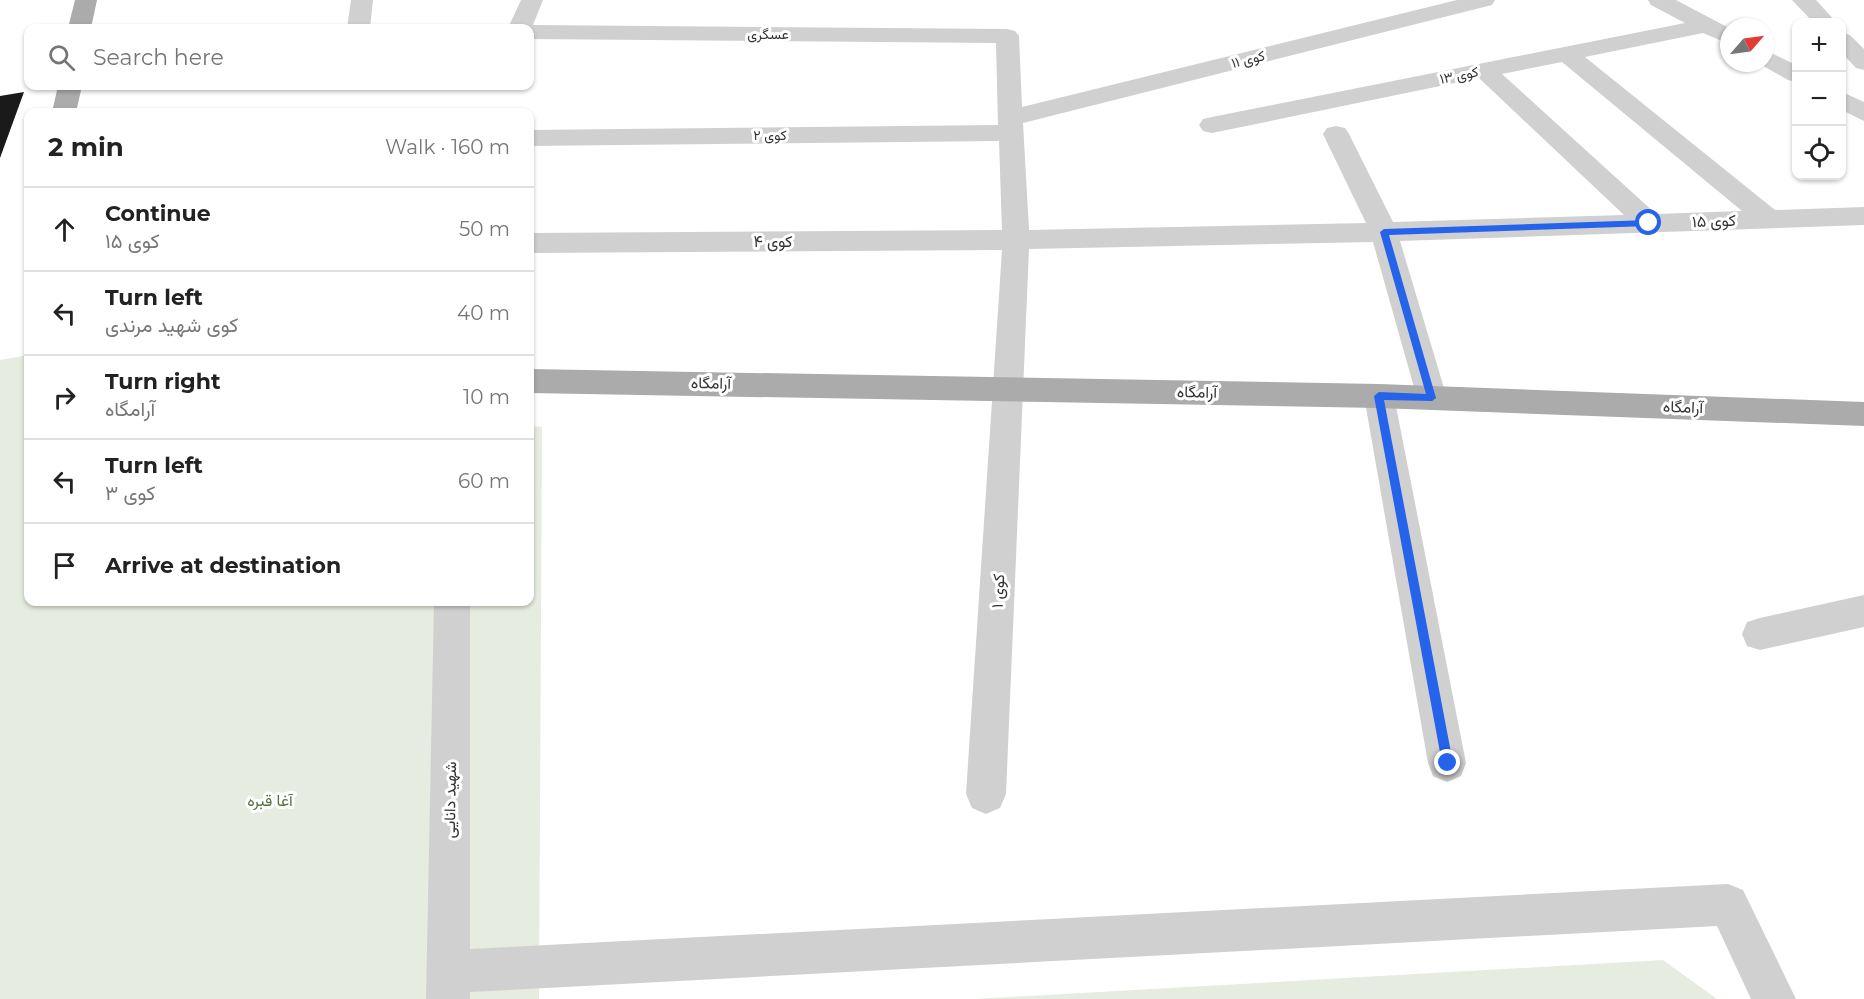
<!DOCTYPE html>
<meta charset="utf-8">
<style>
:root{--surface:#fff;--page:#f2f2f2;--text:#222;--muted:#767676;--line:#e0e0e0}
body{margin:0;font-family:Montserrat,Vazirmatn,sans-serif;background:var(--page);color:var(--text)}
.controls{position:absolute;right:18px;top:18px;display:grid;overflow:hidden;border-radius:12px;box-shadow:0 2px 4px #0004}
.controls button{width:54px;height:54px;display:grid;place-items:center;padding:0;border:0;border-bottom:2px solid var(--line);background:var(--surface);color:var(--text);font:30px sans-serif}
.compass{position:absolute;left:1720px;top:18px;width:54px;height:54px;border-radius:50%;background:var(--surface);box-shadow:0 2px 4px #0004;rotate:62deg}
.stop{position:absolute;width:18px;height:18px;margin:-14px;border:4px solid #2563eb;border-radius:50%;background:#fff}
.stop.end{background:#2563eb;border-color:#fff;box-shadow:0 2px 6px #0008}
.list{margin:0;padding:0;list-style:none}
h2{display:flex;justify-content:space-between;align-items:center;height:78px;margin:0;padding:0 24px;font-size:26px}
h2 small{font-size:20px;font-weight:400;color:var(--muted)}
.list li{display:grid;grid-template-columns:39px 1fr auto;gap:18px;align-items:center;box-sizing:border-box;height:84px;padding:0 24px;border-top:2px solid var(--line)}
.list b{display:block;font-size:22px;white-space:nowrap}
.list p{margin:0;font-size:20px;white-space:nowrap;color:var(--muted)}
.list em{font-size:20px;font-style:normal;color:var(--muted)}
.icon{flex:none;width:33px;height:33px;fill:none;stroke:currentColor;stroke-width:2;stroke-linecap:round;stroke-linejoin:round}
.map{position:relative;flex:none;width:1864px;height:999px;overflow:hidden}
.search{position:absolute;background:var(--surface);box-shadow:0 2px 4px #0004;left:24px;top:24px;width:510px;height:66px;display:flex;align-items:center;gap:15px;box-sizing:border-box;padding:0 21px;border-radius:12px;color:var(--muted);font-size:22px}
.panel{position:absolute;background:var(--surface);box-shadow:0 2px 4px #0004;left:24px;top:108px;width:510px;height:498px;border-radius:12px}
.map>svg:first-child{display:block}
</style>
<div class="map">
<svg width="1864" height="999" viewBox="0 0 1864 999">
<rect width="100%" height="100%" fill="#fff"/>
<path fill="#e6ecdf" d="M28,355V602H530V426L542,427L539,999H0V360Z
M1663,960L1717,999H975Z"/>
<path fill="#1a1a1a" d="M24,92L0,158V96Z"/>
<g fill="none" stroke-linecap="round" stroke-linejoin="round">
<path fill="#d0d0d0" fill-rule="evenodd" d="M351,0H373L370,28H347Z
M521,0H543L533,25L1007,29L1015,31L1019,36L1022,107L1457,0H1495L1492,5L1023,123L1029,230L1366,223L1323,134L1327,128L1336,126L1345,128L1349,134L1393,222L1624,215L1479,78L1212,133L1203,131L1199,125L1203,119L1212,117L1685,23L1651,5L1648,0H1676L1729,28V44L1703,33L1585,57L1775,210L1864,207V225L1400,241L1447,398L1443,407L1432,410L1421,407L1417,398L1373,242L1029,249L1006,794L1000,808L986,814L972,808L966,794L1002,250L530,253V233L1002,230L999,141L530,146V130L998,125L996,43L530,39V28H508ZM1562,62L1742,211L1656,214L1502,74Z
M1792,0H1816L1836,22H1813Z
M1842,33L1850,35L1864,49V70L1856,68L1842,53Z
M1765,50L1796,65V82L1788,80L1758,63H1765Z
M1842,92L1864,102V121L1842,110Z
M1379,384L1390,387L1394,396L1466,763L1461,776L1447,782L1433,776L1428,763L1364,396L1368,387Z
M1864,595V627L1760,650L1747,646L1742,634L1747,622L1760,618Z
M434,602H470V949L1728,884L1743,890L1796,999H1751L1717,926L470,992V999H426Z"/>
<path fill="#ababab" fill-rule="evenodd" d="M75,0H97L91,28H68Z
M58,86H82L76,112H52Z
M530,369L1379,384L1864,402V426L1379,408L530,393Z"/>
</g>
<path fill="#2563eb" d="M1649,220L1653,223L1649,226L1389,235L1436,398L1432,401L1384,400L1453,763L1448,769L1442,763L1374,396L1379,392L1426,394L1380,232L1384,229Z"/>
<g text-anchor="middle" dominant-baseline="central" stroke-width="6" stroke-linejoin="round" paint-order="stroke">
<g font-size="14" fill="#333" stroke="#fff">
<text x="768" y="34">عسگری</text>
<text transform="translate(1248 59) rotate(-14)">کوی ۱۱</text>
<text transform="translate(1459 75) rotate(-11)">کوی ۱۳</text>
<text x="770" y="135">کوی ۲</text>
</g>
<g font-size="16" fill="#333" stroke="#fff">
<text transform="translate(1714 221) rotate(-2)">کوی ۱۵</text>
<text x="773" y="241">کوی ۴</text>
<text transform="translate(711 383) rotate(1)">آرامگاه</text>
<text transform="translate(1197 392) rotate(1)">آرامگاه</text>
<text transform="translate(1683 407) rotate(2)">آرامگاه</text>
<text transform="translate(998 591) rotate(-87)">کوی ۱</text>
<text transform="translate(450 800) rotate(-89)">شهید دانایی</text>
</g>
<g font-size="16" fill="#56703f" stroke="#fff">
<text x="270" y="800">آغا قبره</text>
</g>
</g>
</svg>
<div class="controls">
<button>+</button>
<button>−</button>
<button><svg class="icon" aria-label="locate" viewBox="0 0 24 24"><circle cx="12" cy="12" r="6"/><path d="M12 2v4M12 18v4M2 12h4M18 12h4"/></svg></button>
</div>
<svg class="compass" viewBox="-18 -18 36 36"><path d="M0-13l5 13h-10z" fill="#e53935"/><path d="M0 13l5-13h-10z" fill="#767676"/></svg>
<div class="stop" style="left:1649px;top:223px"></div>
<div class="stop end" style="left:1448px;top:763px"></div>
<div class="search"><svg class="icon" aria-label="search" viewBox="0 0 24 24"><circle cx="10" cy="10" r="6"/><path d="M15 15l6 6"/></svg>Search here</div>
<section class="panel">
<h2>2 min<small>Walk · 160 m</small></h2>
<ul class="list">
<li><svg class="icon" aria-label="ahead" viewBox="0 0 24 24"><path d="M12 20V5M6 11l6-6 6 6"/></svg><div><b>Continue</b><p>کوی ۱۵</p></div><em>50 m</em></li>
<li><svg class="icon" aria-label="left" viewBox="0 0 24 24"><path d="M17 20v-9H6M10 6l-5 5 5 5"/></svg><div><b>Turn left</b><p>کوی شهید مرندی</p></div><em>40 m</em></li>
<li><svg class="icon" aria-label="right" viewBox="0 0 24 24"><path d="M7 20v-9h11M14 6l5 5-5 5"/></svg><div><b>Turn right</b><p>آرامگاه</p></div><em>10 m</em></li>
<li><svg class="icon" aria-label="left" viewBox="0 0 24 24"><path d="M17 20v-9H6M10 6l-5 5 5 5"/></svg><div><b>Turn left</b><p>کوی ۳</p></div><em>60 m</em></li>
<li><svg class="icon" aria-label="arrive" viewBox="0 0 24 24"><path d="M6 21V4h12l-3 4 3 4H6"/></svg><div><b>Arrive at destination</b></div></li>
</ul>
</section>
</div>
